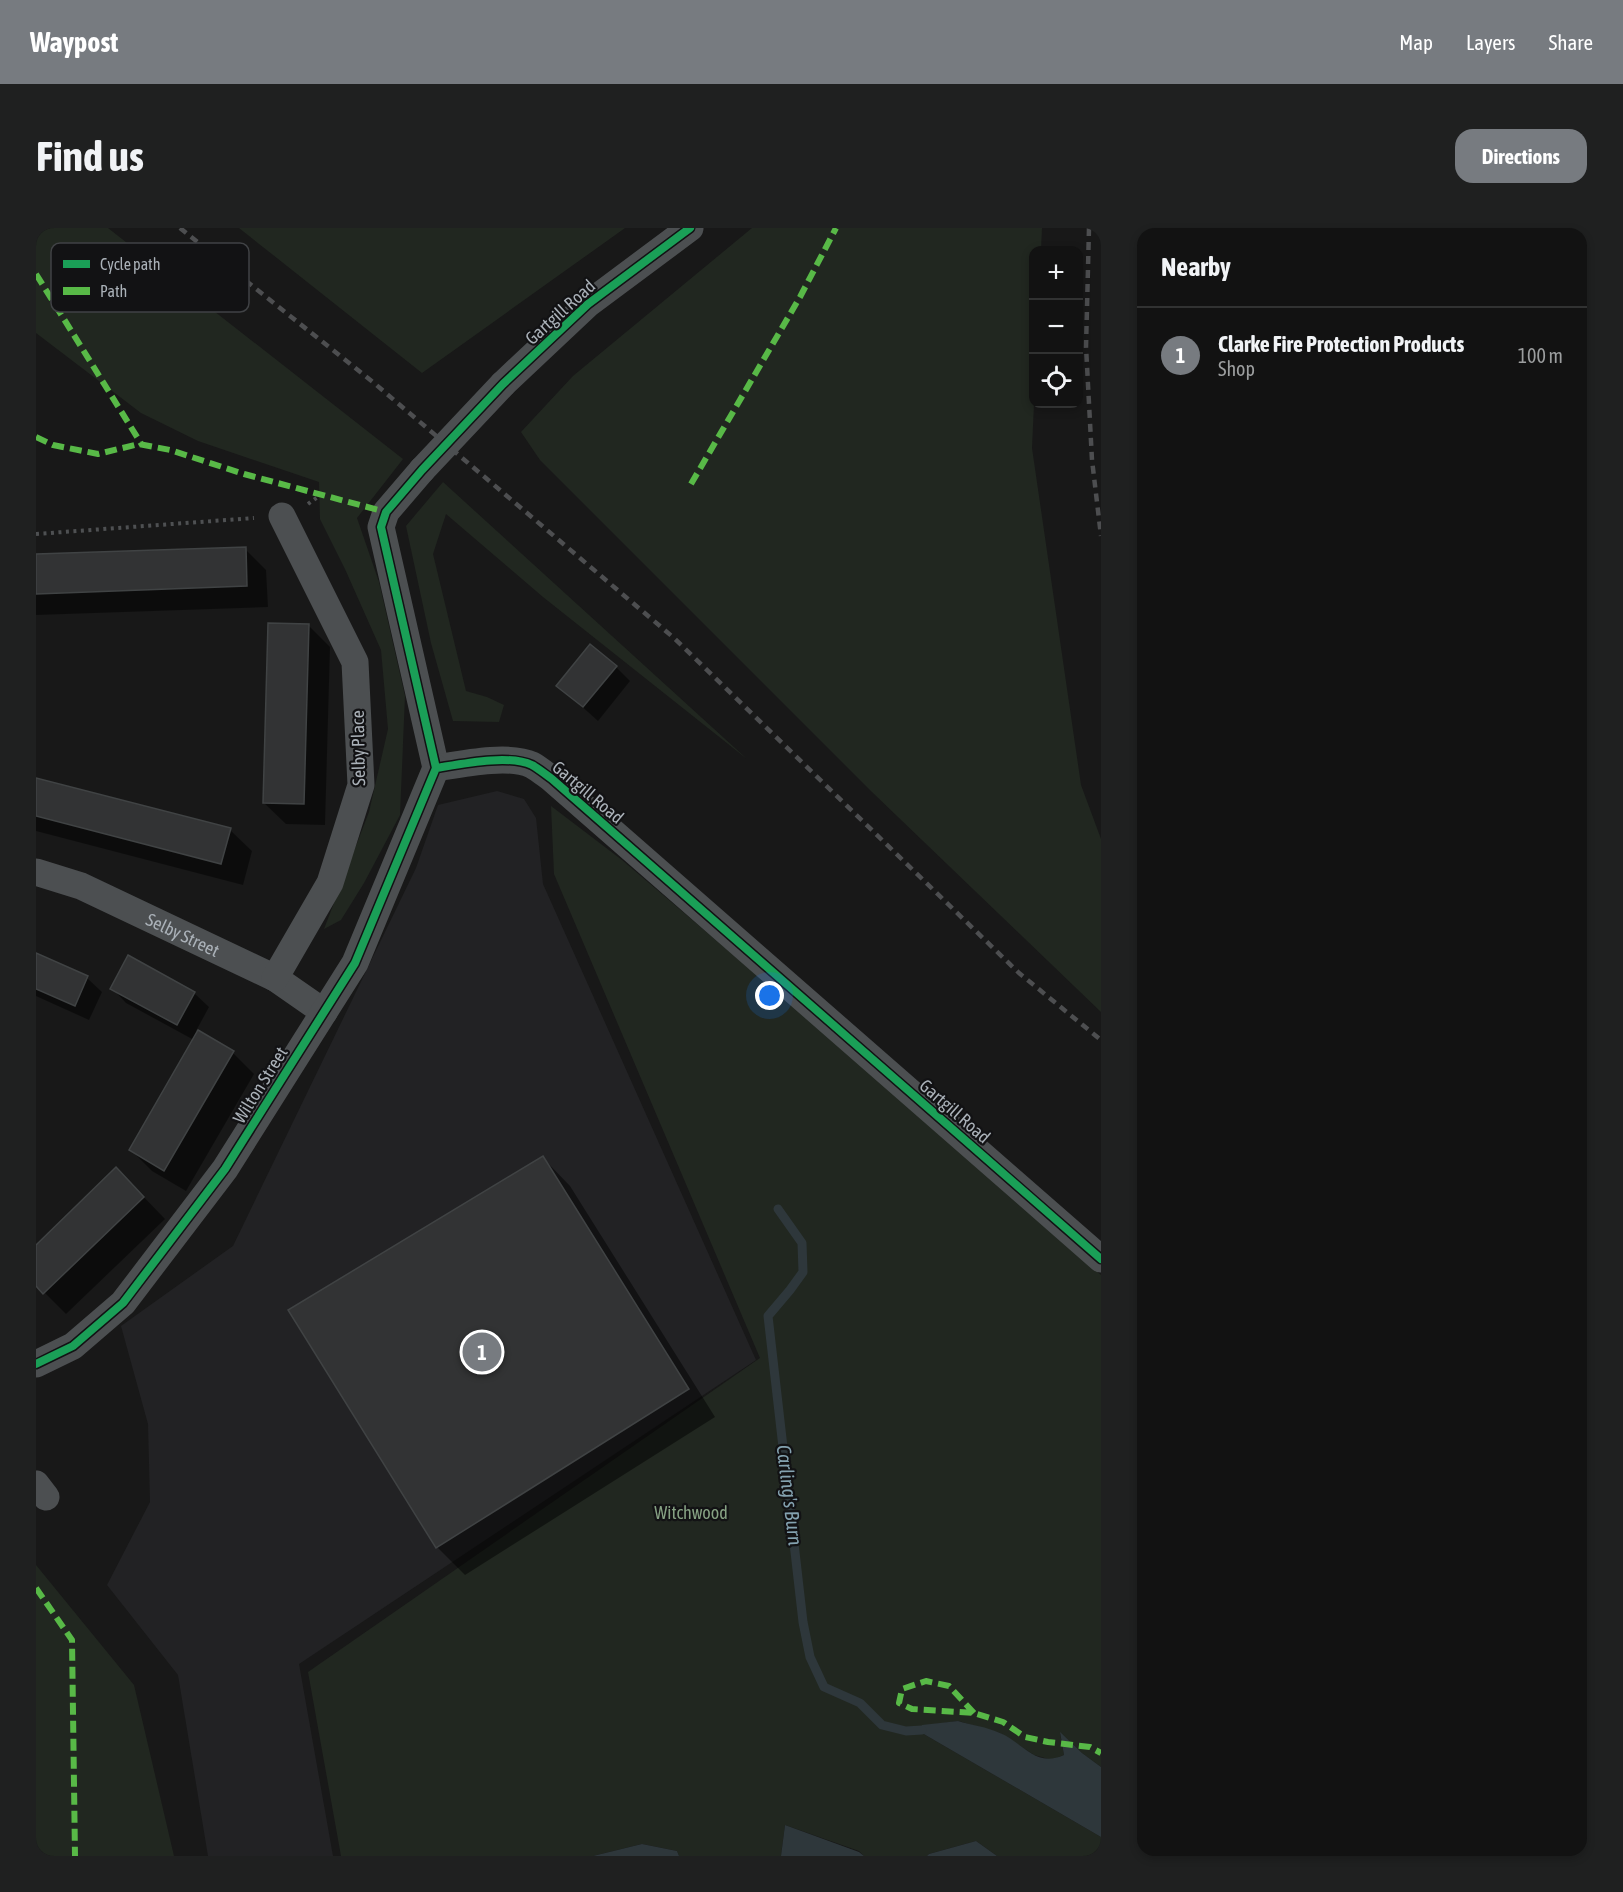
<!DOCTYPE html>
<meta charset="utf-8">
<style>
:root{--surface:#121212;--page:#1f2020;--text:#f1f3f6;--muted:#9c9e9f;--line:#313232;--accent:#777b80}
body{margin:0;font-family:"Asap Condensed",sans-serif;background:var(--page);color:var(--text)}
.controls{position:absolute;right:18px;top:18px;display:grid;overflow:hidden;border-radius:12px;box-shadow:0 3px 9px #0003}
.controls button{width:54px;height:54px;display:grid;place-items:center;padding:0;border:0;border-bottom:2px solid var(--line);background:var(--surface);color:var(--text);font:30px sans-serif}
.you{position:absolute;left:734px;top:768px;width:21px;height:21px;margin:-15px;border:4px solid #fff;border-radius:50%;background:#1a73e8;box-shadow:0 0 0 9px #1a73e833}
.badge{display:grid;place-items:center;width:39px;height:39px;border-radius:50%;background:var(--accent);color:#fff;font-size:20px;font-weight:700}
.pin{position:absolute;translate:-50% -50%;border:3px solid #fff;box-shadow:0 2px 6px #0006}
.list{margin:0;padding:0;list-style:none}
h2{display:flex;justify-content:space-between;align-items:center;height:78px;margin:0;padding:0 24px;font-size:26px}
h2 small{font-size:20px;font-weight:400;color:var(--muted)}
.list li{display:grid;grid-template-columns:39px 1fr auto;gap:18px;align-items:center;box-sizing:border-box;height:96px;padding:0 24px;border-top:2px solid var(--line)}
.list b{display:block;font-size:22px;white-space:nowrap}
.list p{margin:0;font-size:20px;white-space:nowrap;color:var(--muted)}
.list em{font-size:20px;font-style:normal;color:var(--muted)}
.icon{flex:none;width:33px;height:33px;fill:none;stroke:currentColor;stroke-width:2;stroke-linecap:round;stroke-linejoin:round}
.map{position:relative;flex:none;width:1065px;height:1628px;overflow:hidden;border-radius:18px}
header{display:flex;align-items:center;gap:36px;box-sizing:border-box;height:84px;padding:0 30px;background:var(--accent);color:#fff}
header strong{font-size:28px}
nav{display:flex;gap:33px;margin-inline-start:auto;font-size:21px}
.intro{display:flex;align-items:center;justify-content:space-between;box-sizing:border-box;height:144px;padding:0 36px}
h1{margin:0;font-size:42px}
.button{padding:15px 27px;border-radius:18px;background:var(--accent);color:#fff;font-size:21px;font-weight:700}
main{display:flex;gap:36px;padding:0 36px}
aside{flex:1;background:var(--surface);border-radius:18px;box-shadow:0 3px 9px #0003}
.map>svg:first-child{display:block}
</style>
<header>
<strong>Waypost</strong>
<nav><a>Map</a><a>Layers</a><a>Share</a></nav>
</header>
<div class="intro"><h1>Find us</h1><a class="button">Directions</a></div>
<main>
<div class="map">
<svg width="1065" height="1628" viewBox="0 0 1065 1628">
<rect width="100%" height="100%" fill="#181818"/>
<path fill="#222224" d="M461,563L488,571L500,590L507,656L720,1132L263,1436L297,1628H172L142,1447L71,1357L114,1274L112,1196L85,1098L197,1018L380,640L402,577Z"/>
<path fill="#212720" d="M0,0H72L367,231L321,290L343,354L369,468L364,587L328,655L305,692L288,701L333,584L352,501L345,422L309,341L284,291L283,254L162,213L105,185L0,105Z
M203,0H589L386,145Z
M716,0H1006L1005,22H998V176L996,220L1045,557L1065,611V784L836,564L504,232L485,204L537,148Z
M407,254L711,531L507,369L410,286L397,326L430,463L451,469L468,477L463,494L417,493L395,415L370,298Z
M515,578L586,632L885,887L1065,1047V1539L1046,1525L1024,1505L1028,1527L1016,1532L998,1527L964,1505L922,1493L886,1498V1505L1065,1609V1628H961L940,1613L893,1626L891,1628H828L823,1623L749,1597L745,1628H643L641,1623L606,1616L557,1628H305L272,1444L724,1130L518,646Z
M0,1337L98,1457L138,1628H0Z"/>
<path fill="#2e373b" d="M922,1493C935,1497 951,1499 964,1505C988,1515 999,1540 1028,1527L1024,1504L1046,1525L1065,1539V1609L886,1505V1497Z
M749,1597L823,1624L828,1628H745Z
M940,1613L961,1628H891L893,1626Z
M606,1616L641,1623L643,1628H557Z"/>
<path fill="#0007" d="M209,321L230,342L232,379L0,387V328Z
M272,397L294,419L289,597L250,596L228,575Z
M580,439L594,453L562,493L522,457Z
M0,551L194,602L216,623L207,657L0,603Z
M0,727L51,750L66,764L53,792L0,768Z
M76,760L158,765L173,779L160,803L197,825L218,846L150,963L116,943L95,922L158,812L90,775Z
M507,930L534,958L679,1189L429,1347L401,1319Z
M102,963L129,991L30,1086L0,1056V1019Z"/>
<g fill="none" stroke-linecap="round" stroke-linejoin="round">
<path stroke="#2e373b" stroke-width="9" d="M742,981L766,1015L767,1044L754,1062L732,1088L767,1394L774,1429L788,1459L824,1475L846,1497L870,1503L886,1502"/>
</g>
<path fill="#323334" stroke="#404344" stroke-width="1.5" d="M210,319L211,358L0,366V326Z
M232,395L273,396L268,576L227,575Z
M554,416L581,438L547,479L520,458Z
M0,550L195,600L185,636L0,588Z
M0,725L52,748L39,778L0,761Z
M92,727L159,764L141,797L74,761Z
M162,802L198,823L128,943L93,922Z
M507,928L653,1161L400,1320L252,1082Z
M80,939L108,969L7,1066L0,1058V1017Z"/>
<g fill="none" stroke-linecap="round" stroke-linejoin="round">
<path stroke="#4e5052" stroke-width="4" stroke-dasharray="3 4.5" stroke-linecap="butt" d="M272,276L283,268
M0,306L218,290"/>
<g stroke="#4c4f51" stroke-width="27">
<path d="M467,156L552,76L654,0"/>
<path d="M386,242L350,284L345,299L400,540"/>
<path d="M400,540C425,536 473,526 496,537C503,541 509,546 516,551L1065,1031"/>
<path id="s1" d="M0,644L45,658L239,750L288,784"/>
<path d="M239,750L294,655L325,557L319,434L246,288"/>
<path d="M0,1136L37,1118L87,1075L189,941L319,735L400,540"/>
<path d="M0,1256L10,1269"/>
</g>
<path stroke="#4d4e50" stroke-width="4.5" stroke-dasharray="8 6" stroke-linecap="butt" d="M144,0L338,155L638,410L983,745L1065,812
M1053,0L1050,119L1056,232L1065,308"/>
<path stroke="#4c4f51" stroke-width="27" d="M386,242L467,156"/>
<path stroke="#58b947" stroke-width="6" stroke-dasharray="12 6" stroke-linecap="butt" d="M0,46L106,217
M0,209L17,217L62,226L103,216L134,222L208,246L350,284
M655,256L764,69L800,0
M0,1360L36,1412L39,1628
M938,1485L913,1458L890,1453L866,1461L863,1475L876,1481L938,1485L967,1494L989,1509L1012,1514L1054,1519L1065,1525"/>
<defs>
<path id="cycleway" d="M400,540C425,536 473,526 496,537C503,541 509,546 516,551L1065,1031
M400,540L345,299L350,284L386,242L467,156L552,76L654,0
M0,1136L37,1118L87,1075L189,941L319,735L400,540"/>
</defs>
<use href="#cycleway" stroke="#121214" stroke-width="11"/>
<use href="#cycleway" stroke="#1a9f57" stroke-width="8"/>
</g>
<g text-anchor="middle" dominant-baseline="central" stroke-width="4.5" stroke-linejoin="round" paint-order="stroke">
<g font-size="18" fill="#aab1b8" stroke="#121214">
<text transform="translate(524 84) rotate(-42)">Gartgill Road</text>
<text transform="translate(322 520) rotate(-91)">Selby Place</text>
<text transform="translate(552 564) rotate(40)">Gartgill Road</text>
<text stroke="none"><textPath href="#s1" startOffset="160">Selby Street</textPath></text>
<text transform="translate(224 857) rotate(-58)">Wilton Street</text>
<text transform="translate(919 883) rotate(41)">Gartgill Road</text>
</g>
<g font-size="18" fill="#86a183" stroke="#121214">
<text x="655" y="1284">Witchwood</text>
</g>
<g font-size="20" font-style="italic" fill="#84a2b0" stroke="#121214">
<text transform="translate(754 1267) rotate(83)">Carling's Burn</text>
</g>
</g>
<rect x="15" y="15" width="198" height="69" rx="9" fill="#121214" stroke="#404245" stroke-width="1.5"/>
<rect x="27" y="32" width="27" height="8" fill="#1a9f57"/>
<rect x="27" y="59" width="27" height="8" fill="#58b947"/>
<g font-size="16" fill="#aab1b8">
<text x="64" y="42">Cycle path</text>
<text x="64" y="69">Path</text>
</g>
</svg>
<div class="controls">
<button>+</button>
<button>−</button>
<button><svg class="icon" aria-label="locate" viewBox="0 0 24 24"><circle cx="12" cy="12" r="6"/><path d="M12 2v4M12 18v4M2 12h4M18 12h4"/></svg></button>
</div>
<div class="you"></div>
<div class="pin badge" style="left:446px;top:1124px">1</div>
</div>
<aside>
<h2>Nearby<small></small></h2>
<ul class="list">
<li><span class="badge">1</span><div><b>Clarke Fire Protection Products</b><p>Shop</p></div><em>100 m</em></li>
</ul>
</aside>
</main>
